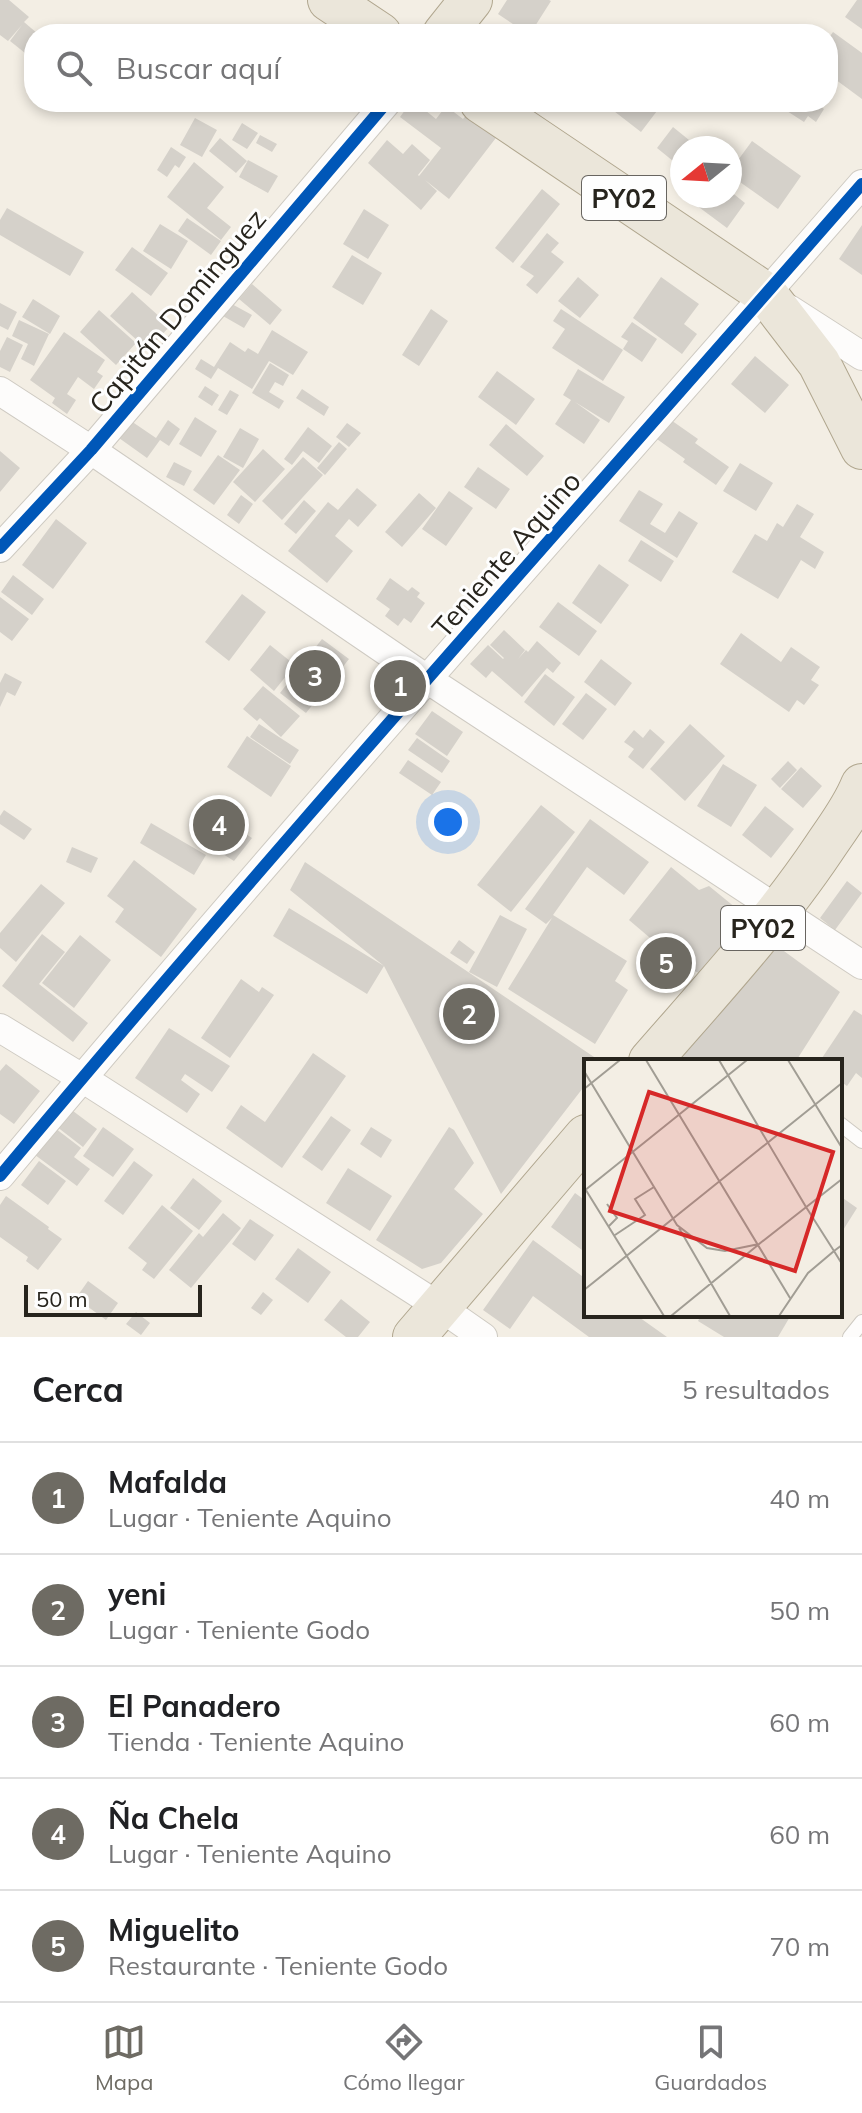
<!DOCTYPE html>
<html lang="es">
<meta charset="utf-8">
<style>
:root{--surface:#fff;--page:#f2f2f2;--text:#202124;--muted:#757577;--line:#e0e0e0;--accent:#6e6b63}
body{margin:0;font-family:Mulish,sans-serif;background:var(--page);color:var(--text)}
.compass{position:absolute;left:670px;top:136px;width:72px;height:72px;border-radius:50%;background:var(--surface);box-shadow:0 4px 12px #0003;rotate:252deg}
.scale{position:absolute;left:24px;bottom:20px;width:178px;box-sizing:border-box;padding-left:8px;border:4px solid #27241d;border-top:0;font-size:22px;line-height:28px;white-space:nowrap;color:#27241d;-webkit-text-stroke:6px #fefefe;paint-order:stroke}
.you{position:absolute;left:448px;top:822px;width:28px;height:28px;margin:-20px;border:6px solid #fff;border-radius:50%;background:#1a73e8;box-shadow:0 0 0 12px #1a73e833}
.badge{display:grid;place-items:center;width:52px;height:52px;border-radius:50%;background:var(--accent);color:#fff;font-size:26px;font-weight:700}
.pin{position:absolute;translate:-50% -50%;border:4px solid #fff;box-shadow:0 2px 8px #0006}
.list{margin:0;padding:0;list-style:none}
h2{display:flex;justify-content:space-between;align-items:center;height:104px;margin:0;padding:0 32px;font-size:34px}
h2 small{font-size:26px;font-weight:400;color:var(--muted)}
.list li{display:grid;grid-template-columns:52px 1fr auto;gap:24px;align-items:center;box-sizing:border-box;height:112px;padding:0 32px;border-top:2px solid var(--line)}
.list b{display:block;font-size:30px;white-space:nowrap}
.list p{margin:0;font-size:26px;white-space:nowrap;color:var(--muted)}
.list em{font-size:26px;font-style:normal;color:var(--muted)}
.icon{flex:none;width:44px;height:44px;fill:none;stroke:currentColor;stroke-width:2;stroke-linecap:round;stroke-linejoin:round}
.map{position:relative;flex:none;width:862px;height:1337px;overflow:hidden}
.search{position:absolute;background:var(--surface);box-shadow:0 4px 12px #0003;left:24px;right:24px;top:24px;height:88px;display:flex;align-items:center;gap:20px;box-sizing:border-box;padding:0 28px;border-radius:32px;color:var(--muted);font-size:30px}
.sheet{height:664px;background:var(--surface)}
nav{display:flex;justify-content:space-around;align-items:center;box-sizing:border-box;height:112px;border-top:2px solid var(--line);background:var(--surface);font-size:22px;color:var(--muted)}
nav a{display:grid;justify-items:center;gap:4px}
nav .on{color:var(--accent)}
.map>svg:first-child{display:block}
</style>
<div class="map">
<svg width="862" height="1337" viewBox="0 0 862 1337">
<rect width="100%" height="100%" fill="#f3eee4"/>
<path fill="#d5d1ca" d="M0,0H9L29,17L24,22L38,34H34V52L30,57L10,41L22,25L8,41L0,35Z
M507,0H549L551,1L530,34H528L498,14Z
M857,0H862V29L845,17Z
M833,32L862,53V99L828,74V39Z
M411,102H415L436,119L446,106L463,119L473,107L502,130L449,199L425,180L437,191L421,210L368,163L387,140L403,154L412,144L430,160L418,175L419,176L441,148L400,117Z
M595,102H653L660,107L641,132L610,108L607,111Z
M773,102H817L816,103L824,109L816,122L808,116L804,122Z
M195,118L217,130L202,157L180,145Z
M242,123L258,133L247,149L232,140Z
M673,127L689,140L673,161L657,148Z
M260,135L277,144L272,152L256,143Z
M220,138L247,161L236,173L209,151Z
M752,141L801,176L778,209L730,175V171Z
M171,147L186,157L179,168L175,165L167,177L157,170Z
M248,160L278,176L268,193L239,177Z
M194,162L224,187L207,208L231,227L221,240L167,197Z
M542,189L560,204L513,263L495,248Z
M730,191L745,203L727,228L696,205L703,196H730Z
M7,208L84,252L70,276L0,235V220Z
M364,209L389,225L368,259L343,244Z
M187,218L221,241L211,255L178,231Z
M160,224L188,241L171,269L143,251Z
M862,225V275L839,259Z
M547,233L559,243L551,252L564,262L537,294L526,285L534,276L520,267Z
M132,247L168,273L151,296L115,270Z
M352,255L382,273L363,305L332,287Z
M578,277L599,295L580,318L558,301Z
M661,277L699,304L684,324L697,334L682,354L633,318Z
M252,284L282,310L270,325L239,299Z
M132,292L170,326L148,350L110,316Z
M33,299L60,316L50,334L22,317Z
M0,303L17,312L8,330L0,326Z
M230,303L252,315L244,328L223,316Z
M431,309L448,321L419,366L402,355Z
M561,309L623,350L603,381L552,348L565,329L553,321Z
M99,310L136,343L116,365L80,332Z
M19,320L49,334L34,366L21,359L28,344L12,336Z
M632,322L657,339L642,362L623,349L628,341L621,337Z
M272,330L308,352L293,375L269,361L252,389L218,368L211,379L195,369L201,359L214,367L230,342L245,352L248,348L258,354Z
M64,332L105,360L97,372L103,376L94,389L78,377L67,394L76,400L67,414L52,403L55,398L30,380Z
M7,337L23,345L10,372L0,367V351Z
M755,356L789,385L765,413L731,384Z
M270,363L289,375L283,386L275,382L269,392L284,401L279,409L252,393Z
M578,369L625,397L609,423L575,402L600,420L584,444L555,424L571,400L563,395Z
M497,371L535,399L516,425L478,397Z
M205,386L219,395L212,406L198,397Z
M302,389L329,407L324,416L296,398Z
M230,390L239,395L227,415L218,410Z
M195,417L217,431L201,457L179,444Z
M668,418L698,439L695,443L729,467L716,485L683,462L685,459L654,437Z
M168,420L180,429L169,446L160,440L147,458L119,438L131,421L156,438Z
M347,423L361,433L349,447L336,437Z
M506,424L544,456L527,476L489,445Z
M308,427L332,446L319,463L303,451L292,465L284,459Z
M240,428L259,439L243,468L223,457Z
M339,442L347,449L325,475L317,468Z
M263,449L285,469L255,502L233,482Z
M0,451L20,468L0,492Z
M218,455L240,470L214,505L193,490Z
M303,457L323,475L282,520L262,501Z
M174,462L192,471L184,486L166,477Z
M740,463L773,483L756,511L723,491Z
M478,467L510,489L496,509L464,487Z
M357,488L377,505L358,527L349,519L335,536L353,551L327,583L288,551L328,502L338,510Z
M639,490L663,504L650,524L665,533L679,511L698,523L677,558L619,521Z
M449,491L473,508L446,546L422,529Z
M419,493L436,508L402,547L385,532Z
M241,495L253,504L239,524L227,515Z
M304,500L316,511L296,534L284,524Z
M797,504L814,514L800,537L824,552L815,569L801,560L778,599L732,572L755,534L767,541L777,523L783,527Z
M56,519L87,543L53,589L22,565Z
M641,540L674,561L661,582L628,561Z
M599,564L629,585L601,624L572,603Z
M13,575L44,599L32,615L1,592Z
M390,578L408,591L412,587L420,593L417,597L425,603L411,623L404,618L398,626L385,616L390,609L376,599Z
M242,594L266,612L229,661L205,642Z
M0,597L29,619L12,641L0,632Z
M558,602L597,631L579,656L539,627Z
M504,630L525,650L518,659L526,650L528,652L537,641L561,663L553,673L547,668L522,697L492,671L486,678L470,664L488,645L503,659L504,658L490,645Z
M741,633L781,662L791,647L820,667L811,680L819,685L804,705L797,700L789,712L720,664Z
M322,639L349,659L306,713L280,693Z
M270,645L295,665L274,691L250,670Z
M601,659L632,683L615,706L584,682Z
M5,673L22,682L15,696L7,692L0,707V683Z
M545,674L575,697L554,726L524,702Z
M263,686L300,716L281,737L260,718L257,721L243,709Z
M586,693L607,709L583,740L562,724Z
M432,711L463,732L447,756L415,734Z
M259,724L299,750L290,764L250,737Z
M690,724L725,756L685,801L650,769Z
M650,729L665,742L643,769L628,757L634,749L624,742L634,730L643,738Z
M247,736L291,766L271,797L227,767Z
M417,738L450,761L442,773L408,750Z
M408,760L441,782L432,795L399,773Z
M788,761L797,770L780,788L771,779Z
M723,764L757,785L731,827L697,806Z
M801,767L822,786L803,808L781,789Z
M541,805L575,832L511,912L477,885Z
M765,806L794,829L771,858L742,835Z
M4,810L32,829L24,840L0,824V816Z
M213,813L252,838L234,861L199,839Z
M590,819L649,862L624,895L587,867L553,915L627,961L615,981L628,990L595,1044L508,989L552,918L546,924L525,909Z
M151,823L206,855L194,875L140,843Z
M72,847L98,858L91,873L66,862Z
M134,860L197,909L161,957L115,922L124,909L107,896Z
M305,862L600,1061H586V1084L501,1194L384,966L367,994L273,936L289,908L384,966L290,890Z
M671,867L699,890L709,886L736,908L742,927L703,975L688,968L675,984L644,959L656,943L629,920Z
M847,881L862,893L835,930L820,918Z
M41,884L65,903L16,962L0,948V933Z
M500,915L527,929L497,987L469,972Z
M42,934L65,952L39,984L88,1023L73,1042L2,986Z
M80,935L111,960L74,1008L42,983Z
M459,940L475,952L467,964L450,953Z
M773,943L840,992L796,1061H675Z
M241,979L259,992L262,987L274,995L230,1058L201,1038Z
M854,1010L862,1015V1078L856,1073L847,1086L840,1081V1061H820Z
M169,1028L230,1066L212,1092L185,1074L181,1080L200,1094L187,1113L135,1078Z
M313,1053L346,1076L282,1168L226,1128L241,1105L265,1122Z
M6,1064L40,1091L14,1124L0,1114V1071Z
M65,1105L97,1129L83,1147L52,1123Z
M331,1116L351,1130L322,1171L302,1157Z
M51,1125L81,1148L74,1157L90,1169L77,1186L31,1152Z
M103,1127L134,1149L113,1177L83,1156Z
M371,1127L392,1140L381,1158L360,1144Z
M449,1127L454,1130L474,1163L454,1189L483,1214L441,1263L422,1269L376,1240Z
M39,1161L66,1181L48,1205L21,1185Z
M134,1161L153,1175L123,1215L104,1201Z
M348,1168L392,1196L370,1231L326,1203Z
M193,1178L222,1201L199,1230L170,1208Z
M575,1193L586,1201V1253L551,1227Z
M6,1196L49,1227L48,1229L62,1239L38,1270L26,1261L28,1257L0,1237V1205Z
M840,1196L857,1208L840,1235Z
M162,1205L193,1231L154,1279L142,1270L147,1263L128,1248Z
M223,1213L241,1228L191,1288L169,1270L199,1233L203,1237Z
M250,1219L274,1235L255,1261L232,1244Z
M533,1240L586,1279V1315H636L667,1337H589L533,1296L510,1329L483,1310Z
M298,1248L331,1272L308,1303L275,1279Z
M88,1281L118,1303L106,1320L76,1298Z
M263,1292L273,1300L261,1315L251,1308Z
M341,1299L370,1322L358,1337H346L324,1320Z
M136,1312L150,1323L141,1335L126,1324Z
M701,1315H791L778,1337H724L698,1321Z"/>
<g fill="none" stroke-linecap="round" stroke-linejoin="round">
<defs>
<path id="lane" d="M840,1124L862,1141
M850,1337L862,1322"/>
<path id="street" d="M789,309L862,356
M0,391L91,450L427,679L862,965
M0,548L91,450L387,102
M0,1028L82,1078L440,1307L483,1337
M0,1176C281,840 574,514 862,184"/>
<path id="primary" d="M329,0L380,34
M444,34L471,0
M481,102L766,294L819,363L862,448
M650,1061C710,992 773,924 824,848C838,827 853,808 862,785
M414,1337L586,1136"/>
</defs>
<use href="#lane" stroke="#cecac2" stroke-width="16"/>
<use href="#street" stroke="#cecac2" stroke-width="30"/>
<use href="#primary" stroke="#b0a68e" stroke-width="44"/>
<use href="#lane" stroke="#fdfcfb" stroke-width="14"/>
<use href="#street" stroke="#fdfcfb" stroke-width="28"/>
<use href="#primary" stroke="#ebe6da" stroke-width="42"/>
<defs>
<path id="cycleway" d="M0,548L91,450L387,102
M0,1176C281,840 574,514 862,184"/>
</defs>
<use href="#cycleway" stroke="#fefefe" stroke-width="17"/>
<use href="#cycleway" stroke="#0057b8" stroke-width="12"/>
</g>
<g text-anchor="middle" dominant-baseline="central" stroke-width="6" stroke-linejoin="round" paint-order="stroke">
<g fill="#fefefe" stroke="#686560" stroke-width="2">
<rect x="582" y="176" width="84" height="44" rx="6"/>
<rect x="721" y="906" width="84" height="44" rx="6"/>
</g>
<g font-size="26" font-weight="bold" fill="#27241d">
<text x="624" y="198">PY02</text>
<text x="763" y="928">PY02</text>
</g>
<g font-size="28" fill="#27241d" stroke="#fefefe">
<text transform="translate(177 311) rotate(-50)">Capitán Dominguez</text>
<text transform="translate(506 554) rotate(-49)">Teniente Aquino</text>
</g>
</g>
<g transform="translate(584 1059)">
<rect width="258" height="258" fill="#f3eee4"/>
<path fill="none" stroke="#a19d94" stroke-width="2" d="M62,1L206,239M135,1L222,148M204,1L258,89M0,12L93,166L123,189L141,192L175,185L258,120M0,30L36,1M0,128L80,257M0,132L163,1M23,145L33,159L25,167M95,169L146,257M31,176L61,156L51,140L70,128M258,186L250,192L258,205M0,231L258,24M87,257L174,186M195,257L224,214L250,192L222,148"/>
<path fill="#d62828" fill-opacity="0.15" stroke="#d62828" stroke-width="4" d="M65,33L249,93L211,212L26,152Z"/>
<rect width="258" height="258" fill="none" stroke="#27241d" stroke-width="4"/>
</g>
</svg>
<svg class="compass" viewBox="-18 -18 36 36"><path d="M0-13l5 13h-10z" fill="#e53935"/><path d="M0 13l5-13h-10z" fill="#757577"/></svg>
<div class="scale">50 m</div>
<div class="you"></div>
<div class="pin badge" style="left:400px;top:686px">1</div>
<div class="pin badge" style="left:469px;top:1014px">2</div>
<div class="pin badge" style="left:315px;top:676px">3</div>
<div class="pin badge" style="left:219px;top:825px">4</div>
<div class="pin badge" style="left:666px;top:963px">5</div>
<div class="search"><svg class="icon" aria-label="search" viewBox="0 0 24 24"><circle cx="10" cy="10" r="6"/><path d="M15 15l6 6"/></svg>Buscar aquí</div>
</div>
<section class="sheet">
<h2>Cerca<small>5 resultados</small></h2>
<ul class="list">
<li><span class="badge">1</span><div><b>Mafalda</b><p>Lugar · Teniente Aquino</p></div><em>40 m</em></li>
<li><span class="badge">2</span><div><b>yeni</b><p>Lugar · Teniente Godo</p></div><em>50 m</em></li>
<li><span class="badge">3</span><div><b>El Panadero</b><p>Tienda · Teniente Aquino</p></div><em>60 m</em></li>
<li><span class="badge">4</span><div><b>Ña Chela</b><p>Lugar · Teniente Aquino</p></div><em>60 m</em></li>
<li><span class="badge">5</span><div><b>Miguelito</b><p>Restaurante · Teniente Godo</p></div><em>70 m</em></li>
</ul>
</section>
<nav>
<a class="on"><svg class="icon" aria-label="map" viewBox="0 0 24 24"><path d="M3 6l6-2 6 2 6-2v14l-6 2-6-2-6 2zM9 4v14M15 6v14"/></svg>Mapa</a>
<a><svg class="icon" aria-label="directions" viewBox="0 0 24 24"><path d="M12 3l9 9-9 9-9-9zM9 14v-3h6M13 9l2 2-2 2"/></svg>Cómo llegar</a>
<a><svg class="icon" aria-label="saved" viewBox="0 0 24 24"><path d="M7 4h10v16l-5-4-5 4z"/></svg>Guardados</a>
</nav>
